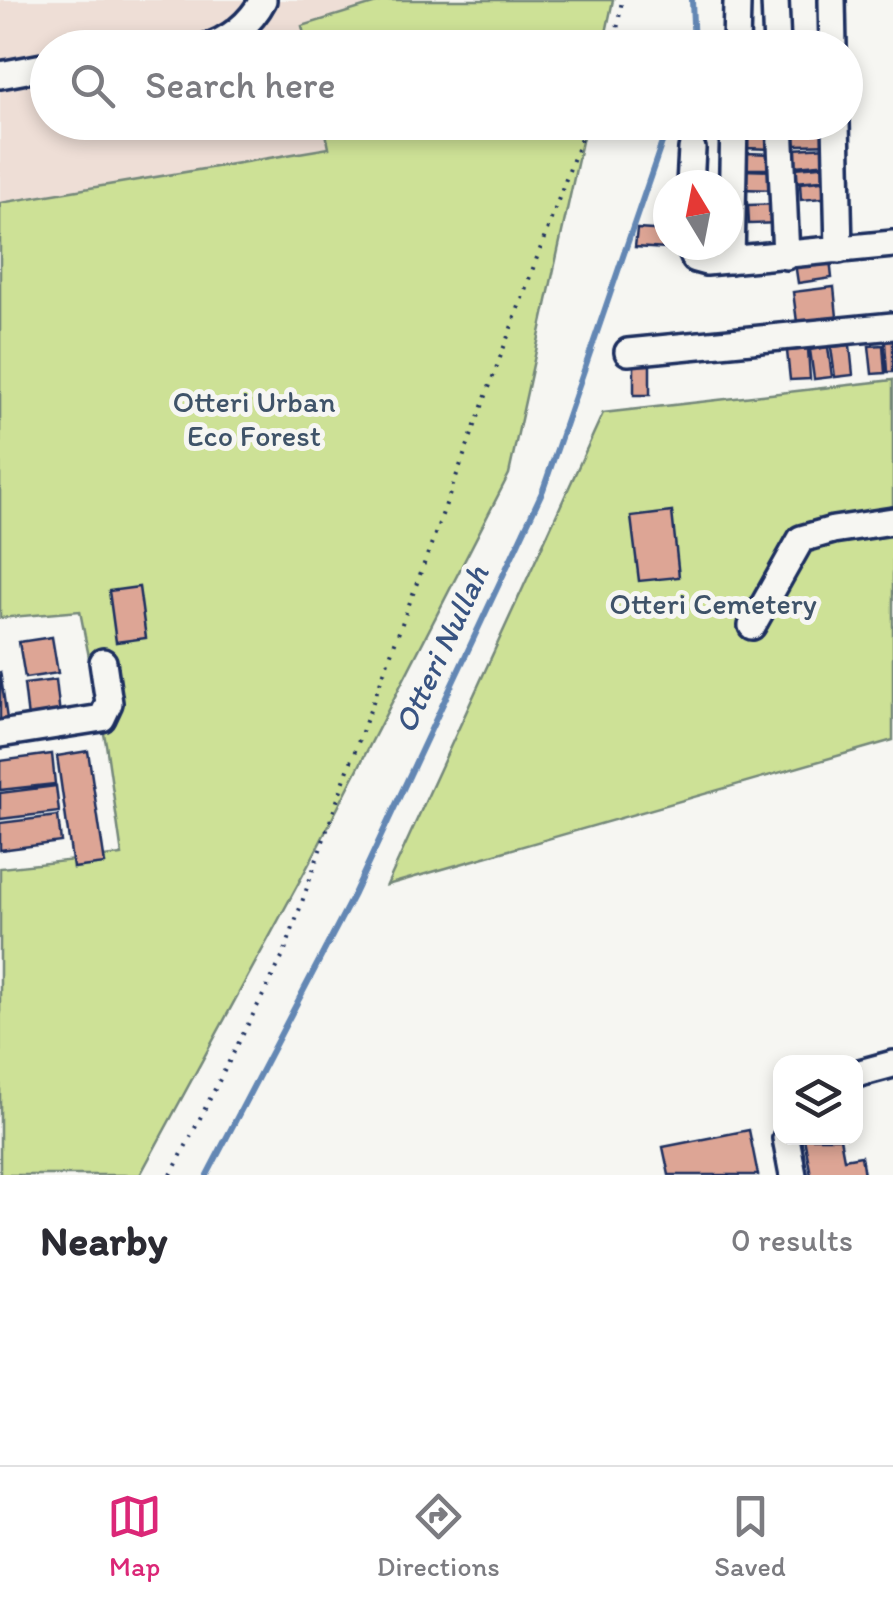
<!DOCTYPE html>
<style>
:root{--surface:#fff;--page:#f2f2f3;--text:#2b2b33;--muted:#7c7c81;--line:#e1e1e2;--accent:#db2777}
body{margin:0;font-family:Itim,sans-serif;background:var(--page);color:var(--text)}
.controls{position:absolute;right:30px;bottom:30px;display:grid;overflow:hidden;border-radius:20px;box-shadow:0 5px 15px #0003}
.controls button{width:90px;height:90px;display:grid;place-items:center;padding:0;border:0;border-bottom:2px solid var(--line);background:var(--surface);color:var(--text);font:50px sans-serif}
.compass{position:absolute;left:653px;top:170px;width:90px;height:90px;border-radius:50%;background:var(--surface);box-shadow:0 5px 15px #0003;rotate:350deg}
.list{margin:0;padding:0;list-style:none}
h2{display:flex;justify-content:space-between;align-items:center;height:130px;margin:0;padding:0 40px;font-size:42px}
h2 small{font-size:32px;font-weight:400;color:var(--muted)}
.icon{flex:none;width:55px;height:55px;fill:none;stroke:currentColor;stroke-width:2;stroke-linecap:round;stroke-linejoin:round}
.map{position:relative;flex:none;width:893px;height:1175px;overflow:hidden}
.search{position:absolute;background:var(--surface);box-shadow:0 5px 15px #0003;left:30px;right:30px;top:30px;height:110px;display:flex;align-items:center;gap:25px;box-sizing:border-box;padding:0 35px;border-radius:55px;color:var(--muted);font-size:38px}
.sheet{height:290px;background:var(--surface)}
nav{display:flex;justify-content:space-around;align-items:center;box-sizing:border-box;height:140px;border-top:2px solid var(--line);background:var(--surface);font-size:28px;color:var(--muted)}
nav a{display:grid;justify-items:center;gap:5px}
nav .on{color:var(--accent)}
.map>svg:first-child{display:block}
</style>
<div class="map">
<svg width="893" height="1175" viewBox="0 0 893 1175">
<rect width="100%" height="100%" fill="#f6f6f2"/>
<filter id="ink" filterUnits="userSpaceOnUse"><feTurbulence type="fractalNoise" baseFrequency=".01" numOctaves="2"/><feDisplacementMap in="SourceGraphic" scale="20" xChannelSelector="R" yChannelSelector="G"/><feConvolveMatrix kernelMatrix="1 2 1 2 8 2 1 2 1" color-interpolation-filters="sRGB"/></filter>
<g filter="url(#ink)">
<path fill="#eeded6" d="M0,0H386L303,26L307,47L48,48V122L324,123L330,148L0,203Z"/>
<path fill="#cde196" stroke="#74887a" stroke-width="2.5" d="M386,0H613L603,47H307L302,26Z
M324,123H586L509,474L311,860L140,1175H0V868L122,855L106,744L80,611L0,618V203L329,148Z
M893,380V740L387,885L603,413Z"/>
<g fill="none" stroke-linecap="round" stroke-linejoin="round">
<path stroke="#6387b4" stroke-width="6" d="M692,0L694,48
M207,1175L354,894L543,490L669,122"/>
</g>
<path fill="#dda595" stroke="#1b2f5e" stroke-width="2.5" d="M745,122H778V130H745Z
M833,126L834,144L795,145L794,128Z
M744,133L775,134V149L744,148Z
M829,147L831,163L795,166L793,149Z
M745,153L777,154L776,169H745Z
M833,165L834,179L794,182V168Z
M742,170L779,171L778,190L741,189Z
M831,180L833,197L801,200L800,183Z
M779,204L780,223L749,224L748,205Z
M637,229L668,231V245H683V250L635,247Z
M830,259L832,278L798,283L795,263Z
M834,287L837,317L797,322L793,292Z
M893,341V372H887L885,342Z
M850,345L853,375L835,377L831,347Z
M883,345L885,373L872,374L869,346Z
M828,347L832,377L814,379L810,350Z
M808,349L810,379L790,380L787,351Z
M634,365H650V395H634Z
M672,512L679,577L639,581L631,517Z
M139,587L146,638L116,642L109,591Z
M52,637L58,673L25,678L19,642Z
M0,671L7,719L0,720Z
M56,680L60,715L28,718L24,684Z
M88,751L105,864L73,868L57,756Z
M52,754L55,784L0,790V761Z
M56,786L59,812L0,819V793Z
M58,816L61,842L0,850V823Z
M749,1130L758,1175H669L663,1147Z
M804,1138H840L844,1159L861,1156L864,1175H811Z"/>
<g fill="none" stroke-linecap="round" stroke-linejoin="round">
<defs>
<path id="minor" d="M775,0L777,48
M832,0L833,48
M204,48C229,41 251,23 263,0
M736,48L737,3
M0,75L48,66
M780,122L786,256
M836,122L839,250
M690,185L692,149
M689,245L695,259L706,262L893,244
M731,260L734,122
M628,352L893,326
M752,626L801,539L833,530L893,521
M0,734L102,718L109,703L103,662
M856,1074L893,1064
M786,1138L793,1175"/>
</defs>
<use href="#minor" stroke="#1b2f5e" stroke-width="32"/>
<path stroke="#1b2f5e" stroke-width="4" stroke-dasharray="2.5 8" stroke-linecap="butt" d="M614,48L622,0
M171,1175L284,954L345,778L587,122"/>
<use href="#minor" stroke="#f6f6f2" stroke-width="25"/>
</g>
</g>
<g text-anchor="middle" dominant-baseline="central" stroke-width="10" stroke-linejoin="round" paint-order="stroke">
<g font-size="30" fill="#3f5369" stroke="#f6f6f2">
<text x="254" y="401">Otteri Urban<tspan x="254" dy="34">Eco Forest</tspan></text>
<text x="713" y="603">Otteri Cemetery</text>
</g>
<g font-size="32" font-style="italic" fill="#395482" stroke="#f6f6f2">
<text transform="translate(441 649) rotate(-65)">Otteri Nullah</text>
</g>
</g>
</svg>
<div class="controls">
<button><svg class="icon" aria-label="layers" viewBox="0 0 24 24"><path d="M12 4l9 5-9 5-9-5zM3 14l9 5 9-5"/></svg></button>
</div>
<svg class="compass" viewBox="-18 -18 36 36"><path d="M0-13l5 13h-10z" fill="#e53935"/><path d="M0 13l5-13h-10z" fill="#7c7c81"/></svg>
<div class="search"><svg class="icon" aria-label="search" viewBox="0 0 24 24"><circle cx="10" cy="10" r="6"/><path d="M15 15l6 6"/></svg>Search here</div>
</div>
<section class="sheet">
<h2>Nearby<small>0 results</small></h2>
<ul class="list">
</ul>
</section>
<nav>
<a class="on"><svg class="icon" aria-label="map" viewBox="0 0 24 24"><path d="M3 6l6-2 6 2 6-2v14l-6 2-6-2-6 2zM9 4v14M15 6v14"/></svg>Map</a>
<a><svg class="icon" aria-label="directions" viewBox="0 0 24 24"><path d="M12 3l9 9-9 9-9-9zM9 14v-3h6M13 9l2 2-2 2"/></svg>Directions</a>
<a><svg class="icon" aria-label="saved" viewBox="0 0 24 24"><path d="M7 4h10v16l-5-4-5 4z"/></svg>Saved</a>
</nav>
